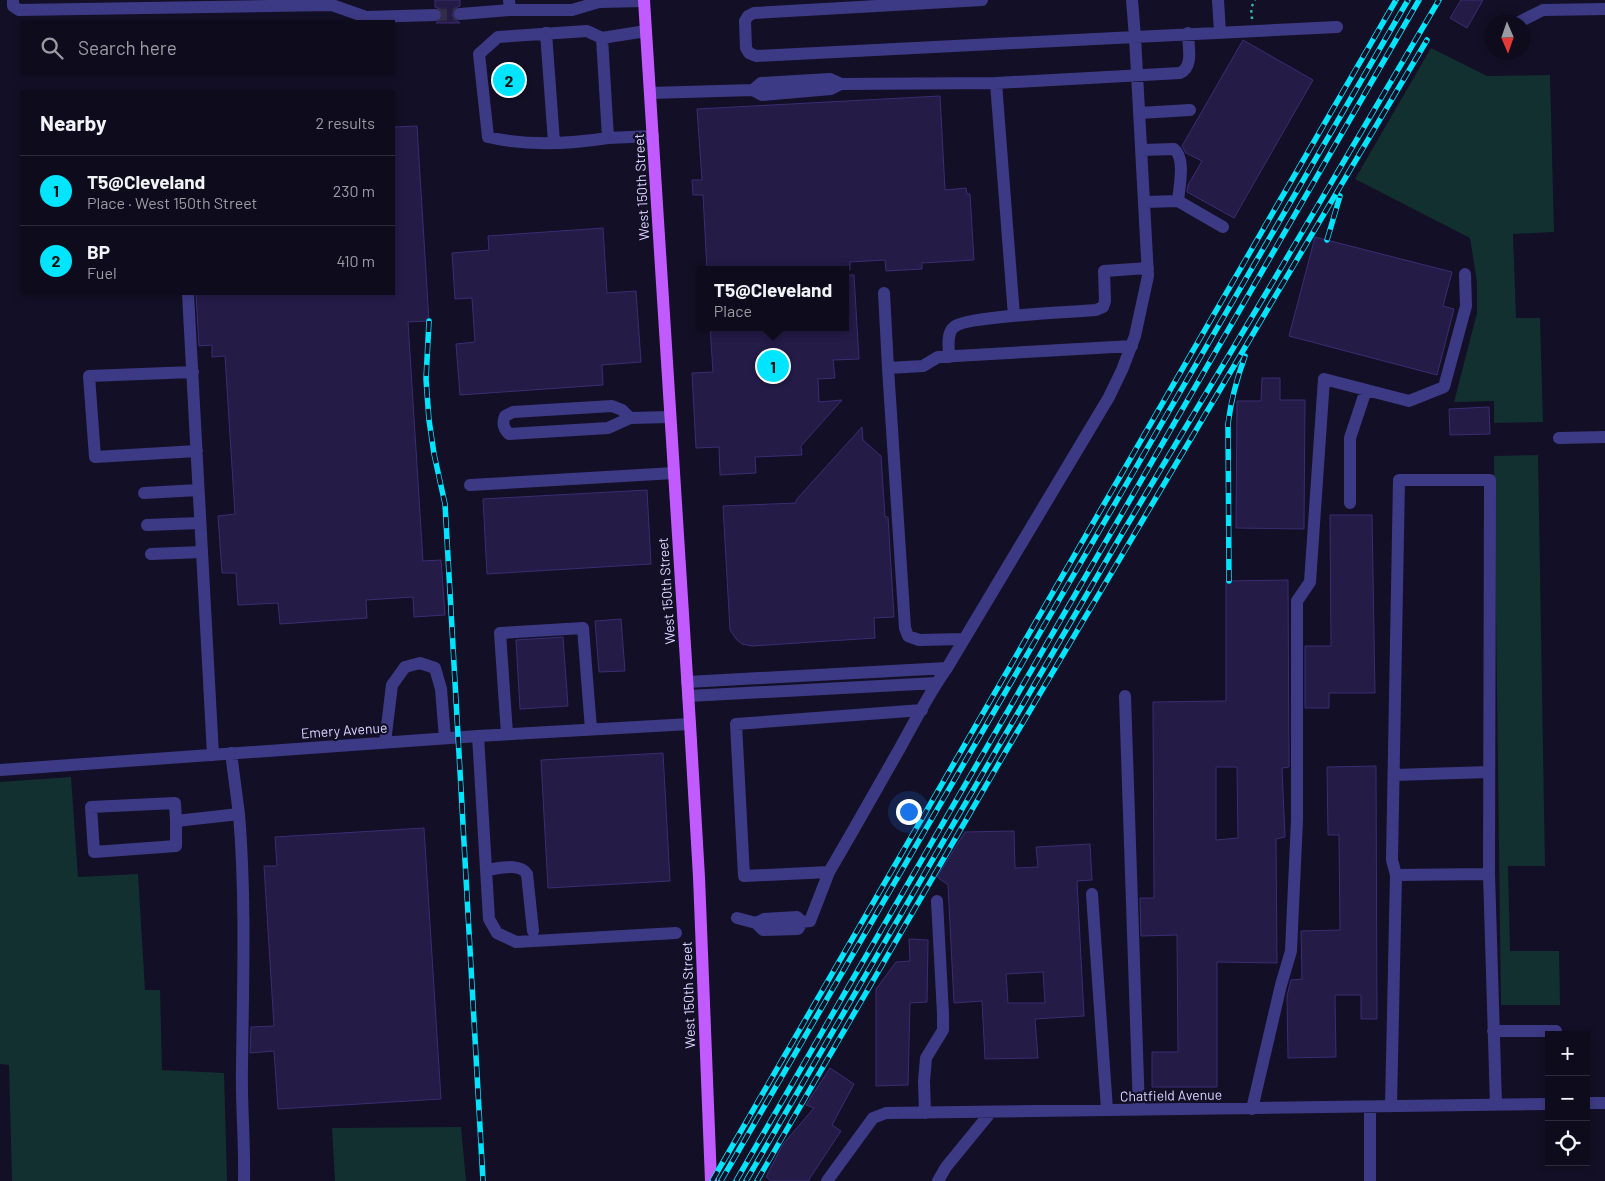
<!DOCTYPE html>
<meta charset="utf-8">
<style>
:root{--surface:#0e0b1c;--page:#1c1929;--text:#f1f3f6;--muted:#9b9ba3;--line:#2e2b3b;--accent:#00e5ff}
body{margin:0;font-family:Barlow,sans-serif;background:var(--page);color:var(--text)}
.controls{position:absolute;right:15px;bottom:15px;display:grid;overflow:hidden;border-radius:0px;box-shadow:0 2px 8px #0003}
.controls button{width:45px;height:45px;display:grid;place-items:center;padding:0;border:0;border-bottom:1px solid var(--line);background:var(--surface);color:var(--text);font:25px sans-serif}
.compass{position:absolute;left:1485px;top:15px;width:45px;height:45px;border-radius:50%;background:var(--surface);box-shadow:0 2px 8px #0003;rotate:178deg}
.you{position:absolute;left:908px;top:811px;width:18px;height:18px;margin:-12px;border:4px solid #fff;border-radius:50%;background:#1a73e8;box-shadow:0 0 0 8px #1a73e833}
.badge{display:grid;place-items:center;width:32px;height:32px;border-radius:50%;background:var(--accent);color:#111;font-size:16px;font-weight:700}
.pin{position:absolute;translate:-50% -50%;border:2px solid #fff;box-shadow:0 1px 5px #0006}
.popup{position:absolute;left:697px;top:266px;width:152px;height:65px;box-sizing:border-box;display:grid;place-content:center;border-radius:0px;background:var(--surface);filter:drop-shadow(0 1px 4px #0005);font-size:16px;white-space:nowrap;color:var(--muted)}
.popup b{font-size:19px;color:var(--text)}
.popup::after{content:'';position:absolute;left:50%;top:100%;margin-left:-10px;border:10px solid transparent;border-top-color:var(--surface)}
.list{margin:0;padding:0;list-style:none}
h2{display:flex;justify-content:space-between;align-items:center;height:65px;margin:0;padding:0 20px;font-size:21px}
h2 small{font-size:16px;font-weight:400;color:var(--muted)}
.list li{display:grid;grid-template-columns:32px 1fr auto;gap:15px;align-items:center;box-sizing:border-box;height:70px;padding:0 20px;border-top:1px solid var(--line)}
.list b{display:block;font-size:19px;white-space:nowrap}
.list p{margin:0;font-size:16px;white-space:nowrap;color:var(--muted)}
.list em{font-size:16px;font-style:normal;color:var(--muted)}
.icon{flex:none;width:28px;height:28px;fill:none;stroke:currentColor;stroke-width:2;stroke-linecap:round;stroke-linejoin:round}
.map{position:relative;flex:none;width:1605px;height:1181px;overflow:hidden}
.search{position:absolute;background:var(--surface);box-shadow:0 2px 8px #0003;left:20px;top:20px;width:375px;height:55px;display:flex;align-items:center;gap:12px;box-sizing:border-box;padding:0 18px;border-radius:0px;color:var(--muted);font-size:19px}
.panel{position:absolute;background:var(--surface);box-shadow:0 2px 8px #0003;left:20px;top:90px;width:375px;height:205px;border-radius:0px}
.map>svg:first-child{display:block}
</style>
<div class="map">
<svg width="1605" height="1181" viewBox="0 0 1605 1181">
<rect width="100%" height="100%" fill="#130f26"/>
<path fill="#12302f" d="M1431,48L1487,76L1550,75L1554,232L1513,234L1516,318H1540L1543,422L1494,423V401L1454,402L1477,313V282L1470,238L1355,179Z
M1538,455L1545,866H1508L1510,951H1559L1560,1005H1501L1494,456Z
M71,777L78,877L138,874L145,990H160L162,1070L224,1073L227,1181H12L9,1065L0,1064V782Z
M461,1127L466,1181H335L332,1128Z"/>
<path fill="#241b47" stroke="#3b2d73" fill-rule="evenodd" d="M435,0H460V6L455,8L452,14L454,19L460,23H436L442,19L443,15L442,10L435,7Z
M1461,0H1483L1467,28L1450,18Z
M1243,40L1313,80L1234,218L1187,192L1188,185L1202,161L1186,153L1182,146Z
M940,96L945,190L966,188L967,194H970L974,260L922,263V269L886,271L885,260L850,262V270H707L703,195H693L692,180H702L697,109Z
M417,126L429,321L408,322L423,561L441,560L445,615L414,617L413,597L366,600L367,618L280,624L278,603L238,605L236,573H222L218,516L235,514L225,356L212,357V345L199,346L196,294H394V127Z
M603,228L607,293L636,291L641,362L602,365L603,385L460,395L456,344L475,342L472,298L455,299L452,253L489,250L488,236Z
M1315,237L1452,272L1443,306L1454,309L1437,375L1289,336Z
M846,275H854L859,359L833,360L835,378L818,379L819,402L842,400L801,446L802,455L755,457L756,473L720,475L719,447L696,448L692,373L713,372L710,327H846Z
M1262,378H1280V400H1305L1304,529L1236,528L1237,401H1261Z
M1489,407L1490,434L1450,435L1449,409Z
M862,427L863,440L881,456L885,517H888L894,617L874,618L875,638L752,646L742,644L736,639L730,630L723,506L796,503V500Z
M647,490L651,564L487,574L483,499Z
M1330,515H1372L1375,693H1329V708H1305V646H1331Z
M1288,580L1289,767L1282,768L1285,837L1276,839L1277,963L1217,962V1087H1152V1052H1178L1177,935L1141,936L1140,898H1154L1153,702L1226,701V581ZM1216,767H1237L1238,838L1216,840Z
M621,619L625,671L599,672L595,621Z
M563,637L568,706L520,709L516,640Z
M663,753L670,881L548,888L541,760Z
M1376,766L1377,1019H1361V995H1335L1336,1057L1288,1058L1287,996L1291,980L1302,979L1301,931L1340,930L1339,835H1328L1327,767Z
M424,828L441,1099L278,1109L274,1051L250,1053L251,1027L274,1026L264,866H277L275,837Z
M1014,831L1015,868L1038,867L1036,847L1090,844L1092,880L1077,881L1084,1016L1035,1019L1038,1058L985,1059L982,1001L954,1003L948,885L937,877L965,832ZM1043,972L1045,1003H1008L1006,974Z
M909,939L928,940L927,1002L910,1003L908,1085L876,1086V989L896,962L910,961Z
M830,1068L854,1084L832,1125L841,1131L808,1181H771L766,1177L783,1144L814,1108L806,1105Z"/>
<g fill="none" stroke-linecap="round" stroke-linejoin="round">
<path stroke="#312d47" stroke-width="12" stroke-dasharray="12 6" stroke-linecap="butt" d="M435,15L460,14"/>
<path stroke="#2fb8b0" stroke-width="2.5" stroke-dasharray="2.5 4" stroke-linecap="butt" d="M1252,19L1251,8L1255,0"/>
<path stroke="#3d3a85" stroke-width="12" d="M13,0V6L19,10L332,5L366,17L435,15
M509,0L510,10H572L599,2L644,1
M982,0L754,13L748,16L745,21L746,48L749,53L756,56L1135,37L1132,0
M1218,0L1220,32
M460,14L510,10
M1519,22L1543,10L1605,9
M646,31L602,38L608,138L653,136
M546,33L554,142
M602,38L587,31L498,37L479,54L488,137C526,146 569,144 608,138
M841,84L831,89L762,95L753,90L761,83L830,79L841,84L996,83
M650,93L753,90
M1139,113L1190,110
M1142,150L1174,149C1186,158 1179,188 1178,201
M1145,202L1178,201L1223,227
M884,293L888,368
M188,294L213,755
M1014,316L996,83L1180,73C1194,67 1188,46 1188,33
M949,357C949,348 946,333 954,327C966,316 1073,312 1096,310L1103,307L1105,301L1104,271L1148,268
M193,372L89,376L95,457L197,451
M630,418L622,410L612,406L513,412L505,416C502,423 503,428 509,434L608,428L630,418L670,417
M1559,438L1605,437
M470,485L674,473
M144,493L198,490
M1350,503V438L1366,390
M147,525L200,523
M151,554L202,552
M964,639L919,640L908,636L905,628L888,368L923,366L938,357L1132,346
M687,682L947,668
M688,696L937,683
M1125,696L1139,1110
M922,710L736,724L744,876L829,872C853,831 876,790 900,748C915,721 929,693 947,668L1109,397L1122,370L1135,336L1148,276L1135,37L1337,27
M507,734L500,633L583,628L591,729
M478,736L489,919L497,933L516,942L676,933
M385,742L392,685L405,667L420,663L435,668L441,689L445,738
M0,770L478,736L690,724
M1394,775L1489,772
M239,814C246,898 243,983 242,1066C241,1105 245,1143 244,1181
M176,821L175,803L91,807L94,852L176,846V821L239,814L231,753
M486,870C498,869 519,862 527,874L533,931
M1396,875L1392,860L1399,480H1490L1489,874
M1092,894L1107,1110
M737,918L756,923
M802,922L798,929L763,930L756,923L764,919L797,917L802,922L810,921L829,872
M1493,1031H1556
M1586,1103H1605
M1391,1106L1396,875L1489,874L1496,1105
M1370,1107V1181
M1252,1109L1281,985L1291,951L1297,820V601L1310,582L1324,379L1409,401L1444,387L1466,306L1465,274
M925,1113L924,1081L926,1058L943,1030V1014L937,901
M827,1181L873,1118L886,1113L1549,1104
M938,1181L946,1167L991,1112"/>
<path stroke="#c25bff" stroke-width="12" d="M644,0L690,724L699,877L711,1181"/>
<defs>
<path id="rail" d="M1327,240L1340,196
M429,321L426,379L429,420L434,454L445,504L483,1181
M1229,581L1228,424C1231,400 1237,378 1245,356
M712,1181L1396,0
M721,1181L1408,0
M736,1181L1419,0
M746,1181L1123,532L1268,290L1439,0
M757,1181L1006,751L1427,40"/>
</defs>
<use href="#rail" stroke="#00e5ff" stroke-width="5.5"/>
<use href="#rail" stroke="#130f26" stroke-width="4" stroke-dasharray="11" stroke-linecap="butt"/>
</g>
<g text-anchor="middle" dominant-baseline="central" stroke-width="4.5" stroke-linejoin="round" paint-order="stroke">
<g font-size="14" fill="#d9d4ff" stroke="#130f26">
<text transform="translate(641 187) rotate(-93)">West 150th Street</text>
<text transform="translate(666 591) rotate(-94)">West 150th Street</text>
<text transform="translate(344 730) rotate(-4)">Emery Avenue</text>
<text transform="translate(688 995) rotate(-92)">West 150th Street</text>
<text transform="translate(1171 1095) rotate(-1)">Chatfield Avenue</text>
</g>
</g>
</svg>
<div class="controls">
<button>+</button>
<button>−</button>
<button><svg class="icon" aria-label="locate" viewBox="0 0 24 24"><circle cx="12" cy="12" r="6"/><path d="M12 2v4M12 18v4M2 12h4M18 12h4"/></svg></button>
</div>
<svg class="compass" viewBox="-18 -18 36 36"><path d="M0-13l5 13h-10z" fill="#e53935"/><path d="M0 13l5-13h-10z" fill="#9b9ba3"/></svg>
<div class="you"></div>
<div class="pin badge" style="left:773px;top:366px">1</div>
<div class="popup"><b>T5@Cleveland</b>Place</div>
<div class="pin badge" style="left:509px;top:80px">2</div>
<div class="search"><svg class="icon" aria-label="search" viewBox="0 0 24 24"><circle cx="10" cy="10" r="6"/><path d="M15 15l6 6"/></svg>Search here</div>
<section class="panel">
<h2>Nearby<small>2 results</small></h2>
<ul class="list">
<li><span class="badge">1</span><div><b>T5@Cleveland</b><p>Place · West 150th Street</p></div><em>230 m</em></li>
<li><span class="badge">2</span><div><b>BP</b><p>Fuel</p></div><em>410 m</em></li>
</ul>
</section>
</div>
